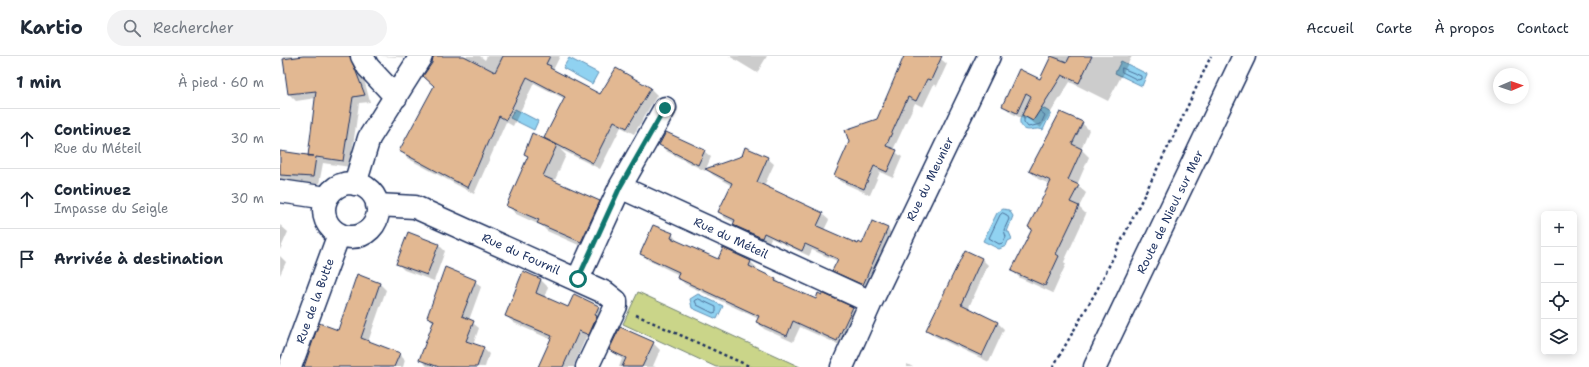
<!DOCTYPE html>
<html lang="fr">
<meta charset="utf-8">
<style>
:root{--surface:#fff;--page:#f2f2f3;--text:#1f2937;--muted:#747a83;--line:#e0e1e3}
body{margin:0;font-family:"Shantell Sans",sans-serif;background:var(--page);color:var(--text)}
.controls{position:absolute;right:12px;bottom:12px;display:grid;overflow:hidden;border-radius:6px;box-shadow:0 2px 10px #0003}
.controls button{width:36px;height:36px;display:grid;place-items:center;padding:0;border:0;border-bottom:1px solid var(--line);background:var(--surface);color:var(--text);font:20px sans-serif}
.compass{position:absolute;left:1213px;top:12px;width:36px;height:36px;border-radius:50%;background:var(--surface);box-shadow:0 2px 10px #0003;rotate:88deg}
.stop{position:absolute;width:12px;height:12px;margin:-9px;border:3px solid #0f766e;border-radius:50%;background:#fff}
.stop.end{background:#0f766e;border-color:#fff;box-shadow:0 1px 4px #0008}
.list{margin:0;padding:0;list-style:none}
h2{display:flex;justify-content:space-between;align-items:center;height:52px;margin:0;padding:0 16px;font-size:17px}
h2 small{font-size:13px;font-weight:400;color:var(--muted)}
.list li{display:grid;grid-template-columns:26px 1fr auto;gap:12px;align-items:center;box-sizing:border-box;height:60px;padding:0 16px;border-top:1px solid var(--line)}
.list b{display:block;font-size:15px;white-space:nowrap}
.list p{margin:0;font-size:13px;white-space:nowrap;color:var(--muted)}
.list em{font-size:13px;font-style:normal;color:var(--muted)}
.icon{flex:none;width:22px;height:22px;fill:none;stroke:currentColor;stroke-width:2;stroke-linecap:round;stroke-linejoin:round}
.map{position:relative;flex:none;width:1309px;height:311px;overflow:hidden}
header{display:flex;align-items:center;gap:24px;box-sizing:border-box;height:56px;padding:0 20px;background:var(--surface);border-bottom:1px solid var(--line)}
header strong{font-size:19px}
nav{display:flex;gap:22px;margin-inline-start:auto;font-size:14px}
.search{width:280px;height:36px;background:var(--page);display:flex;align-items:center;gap:10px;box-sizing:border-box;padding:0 14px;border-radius:22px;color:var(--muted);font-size:15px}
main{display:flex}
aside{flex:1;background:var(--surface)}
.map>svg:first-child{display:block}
</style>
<header>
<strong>Kartio</strong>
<div class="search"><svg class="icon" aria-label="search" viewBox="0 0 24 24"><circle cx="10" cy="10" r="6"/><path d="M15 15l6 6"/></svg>Rechercher</div>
<nav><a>Accueil</a><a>Carte</a><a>À propos</a><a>Contact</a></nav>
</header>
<main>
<aside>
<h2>1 min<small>À pied · 60 m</small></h2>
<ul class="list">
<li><svg class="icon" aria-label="ahead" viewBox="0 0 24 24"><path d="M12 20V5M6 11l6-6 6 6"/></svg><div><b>Continuez</b><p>Rue du Méteil</p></div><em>30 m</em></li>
<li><svg class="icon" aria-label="ahead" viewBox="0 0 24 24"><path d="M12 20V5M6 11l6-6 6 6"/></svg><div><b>Continuez</b><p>Impasse du Seigle</p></div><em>30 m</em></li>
<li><svg class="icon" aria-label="arrive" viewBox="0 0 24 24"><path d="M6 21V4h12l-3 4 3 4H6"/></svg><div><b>Arrivée à destination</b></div></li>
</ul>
</aside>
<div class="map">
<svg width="1309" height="311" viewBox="0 0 1309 311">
<rect width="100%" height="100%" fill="#fff"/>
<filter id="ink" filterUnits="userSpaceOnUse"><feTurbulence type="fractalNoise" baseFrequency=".025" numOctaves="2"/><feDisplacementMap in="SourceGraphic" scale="8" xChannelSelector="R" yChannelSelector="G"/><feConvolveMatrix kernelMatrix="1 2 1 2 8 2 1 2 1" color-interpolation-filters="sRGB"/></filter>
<g filter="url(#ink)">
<path fill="#cad589" stroke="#728274" d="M358,236L520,311H436L343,268Z"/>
<path fill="#90d2f1" stroke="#6191b6" d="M289,2L318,17L312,28L283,12Z
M841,5L867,18L862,30L835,17Z
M761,51L771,57L763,74C753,70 746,80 740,67C739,54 751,53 761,51Z
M235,53L258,65L254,74L230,62Z
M723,153L729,154L733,160L727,176H729L732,183L728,185L726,190L719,193L703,185L717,157Z
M418,238L443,250L437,263L412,252L410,243Z"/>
<path fill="#0003" d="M4,0H78L76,8L85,27L90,46L79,47L70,111L43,107L39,128L0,125V96L31,101L36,42L16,45L9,38Z
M100,0H138L136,2Z
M154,0H200L205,4L207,0H280L273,14L320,40L370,32L377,39L354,78L341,71L320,113L280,93L286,99L274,126L319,146L328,155L310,194L267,175L262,170L236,158L228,150L248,101L245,98L269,86L265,82L285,43L254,27L233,70L226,66L194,138L127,102L121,95L155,30L153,7Z
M449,0H487L477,17Z
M625,0H657L667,8L657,30L654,28L643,51L635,47L613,94L622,101L613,122L600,116L590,139L561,126L555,119L597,64Z
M772,0H852L828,45L790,26L761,72L746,62L745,64L731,57L723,49L760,24Z
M802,67L809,74L801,93L809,101L797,129L806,137L799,151L806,158L784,206L786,208L773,237L740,222L732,215L752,175L749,171L770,128L758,123L750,115Z
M380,88L424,95L431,101L425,115L386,95Z
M487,102L494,108L484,130L542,158L549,164L544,174L578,189H582L592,166L608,173L614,180L590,234L560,221L554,214L557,205L532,194L529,200L491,182L488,188L461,175L454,169L455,167L445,162L439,156L452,130L433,119L427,113Z
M0,169L8,176L0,194Z
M392,178L398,186L439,204L471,206L477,212L476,214L496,223L501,228L536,244L572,252L579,259L564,291L520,271L513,286L484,273L477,266L479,263L405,228L398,221L399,219L368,204L362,198Z
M158,188L165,195L154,225L124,214L117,207Z
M0,200L6,206L0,219Z
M702,203L708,209L688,253L717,266L724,273L709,306L654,280L648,274Z
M78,220L100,228L106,234L88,286L119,298L125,304L123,311H25L59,275Z
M261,224L268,231L264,242L288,253L318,251L326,258L316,285L306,281L294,309L295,311H259L272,284L234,267L226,260Z
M195,225L201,231L189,264L199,272L193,289L203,292L209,298L205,311L147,310L141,304L154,267L148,261Z
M373,287L380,294L373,310L376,311H339L342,303L330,294Z
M627,308L633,311H626Z"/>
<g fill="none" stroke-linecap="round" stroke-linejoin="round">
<path stroke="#4a7099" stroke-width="1" d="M842,12L861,20V23L858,24L842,16Z
M744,61V66L748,71L761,68L765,59L760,55
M723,157L727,159L729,163L724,174L726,181L723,187L719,188L709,182L720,159Z
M419,243L436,251V256L433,257L417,249L415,245Z"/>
</g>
<path fill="#e2b892" stroke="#1b2f5e" d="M23,0H70L85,39L73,41L63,105L36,101L33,121L0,119V95L34,100H28L36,35L8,38L3,3Z
M153,0H184L215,16L223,0H270L266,8L271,10L270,12L320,38L336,12L371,32L347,72L334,65L313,107L264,82L285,41L247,21L226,64L219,60L188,132L119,95L154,30L143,20L152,7Z
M624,0H662L651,24L647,23L636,45L628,41L606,90L617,94L607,116L594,110L584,133L554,120L569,86L565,74L597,63Z
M771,0L787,6L790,0H812L799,27L782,19L753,65L742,59L751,40L746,37L737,57L722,50L739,13L760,23Z
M780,56L803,66L792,88L802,93L788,124L799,129L790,146L799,150L776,198L779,200L765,230L731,215L752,173L748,171L771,125L749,115Z
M386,76L425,94L418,109L379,89Z
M252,77L277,89L263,120L320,145L301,186L257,167L259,164L226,150L248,100L244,98Z
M465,91L488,101L477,126L543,157L537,170L578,188L579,186L582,188L592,165L608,172L583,229L552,215L558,203L525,188L522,195L484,177L482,182L453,169L455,164L438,156L452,127L425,113L462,100Z
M373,169L393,177L391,182L438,203L443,192L471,205L469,210L496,223L495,225L536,243L538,237L542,239V237L573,251L557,285L513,265L507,280L476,266L479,260L397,222L399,216L360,198Z
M128,176L159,188L147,219L116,208Z
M685,194L702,202L681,248L718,266L702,300L646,274Z
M165,211L196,224L182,260L194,265L186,285L204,291L197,311H159L139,304L154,264L147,261Z
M243,215L261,223L256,237L288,251L294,238L319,250L315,259L317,260L309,279L299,275L283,311H258L272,280L225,260Z
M77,218L100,227L81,282L120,297L114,311H24L39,267L58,274Z
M340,271L374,286L362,311H342L346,302L329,294Z"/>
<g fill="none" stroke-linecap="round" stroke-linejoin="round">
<defs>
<path id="minor" d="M82,0L88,11L116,41
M44 154a27 27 0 1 1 54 0a27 27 0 1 1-54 0Z
M75,128L89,82L141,0
M340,131L591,246
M0,135L47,142
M97,149L135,151L326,237L336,245V250L307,311
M298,223L340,131L385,52
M10,311L59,178
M562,311L591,246L709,0
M815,311L964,0"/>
</defs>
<use href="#minor" stroke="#1b2f5e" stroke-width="25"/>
<path stroke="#1b2f5e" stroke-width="2.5" stroke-dasharray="3 3" stroke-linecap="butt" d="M356,259L471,311
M773,311L818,232L897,73L931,0"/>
<use href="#minor" stroke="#fff" stroke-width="22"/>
</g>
</g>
<g fill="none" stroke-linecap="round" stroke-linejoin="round" filter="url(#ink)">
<path stroke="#0f766e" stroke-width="5" d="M298,223L340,131L385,52"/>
</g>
<g text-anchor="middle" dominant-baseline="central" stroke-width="3" stroke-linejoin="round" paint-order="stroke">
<g font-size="12" fill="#1b2f5e" stroke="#fff">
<text transform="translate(650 123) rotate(-64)">Rue du Meunier</text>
<text transform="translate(890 156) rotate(-64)">Route de Nieul sur Mer</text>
<text transform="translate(451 182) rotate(25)">Rue du Méteil</text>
<text transform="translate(241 198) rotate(24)">Rue du Fournil</text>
<text transform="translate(35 245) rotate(-70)">Rue de la Butte</text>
</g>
</g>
</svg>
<div class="controls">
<button>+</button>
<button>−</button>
<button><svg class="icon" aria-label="locate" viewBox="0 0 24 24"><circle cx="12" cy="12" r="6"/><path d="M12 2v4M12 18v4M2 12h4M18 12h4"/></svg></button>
<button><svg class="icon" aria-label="layers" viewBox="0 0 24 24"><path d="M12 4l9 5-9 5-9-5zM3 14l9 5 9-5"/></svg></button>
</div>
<svg class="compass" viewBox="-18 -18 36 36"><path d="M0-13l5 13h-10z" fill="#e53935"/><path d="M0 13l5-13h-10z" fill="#747a83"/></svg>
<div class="stop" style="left:298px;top:223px"></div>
<div class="stop end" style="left:385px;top:52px"></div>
</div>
</main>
